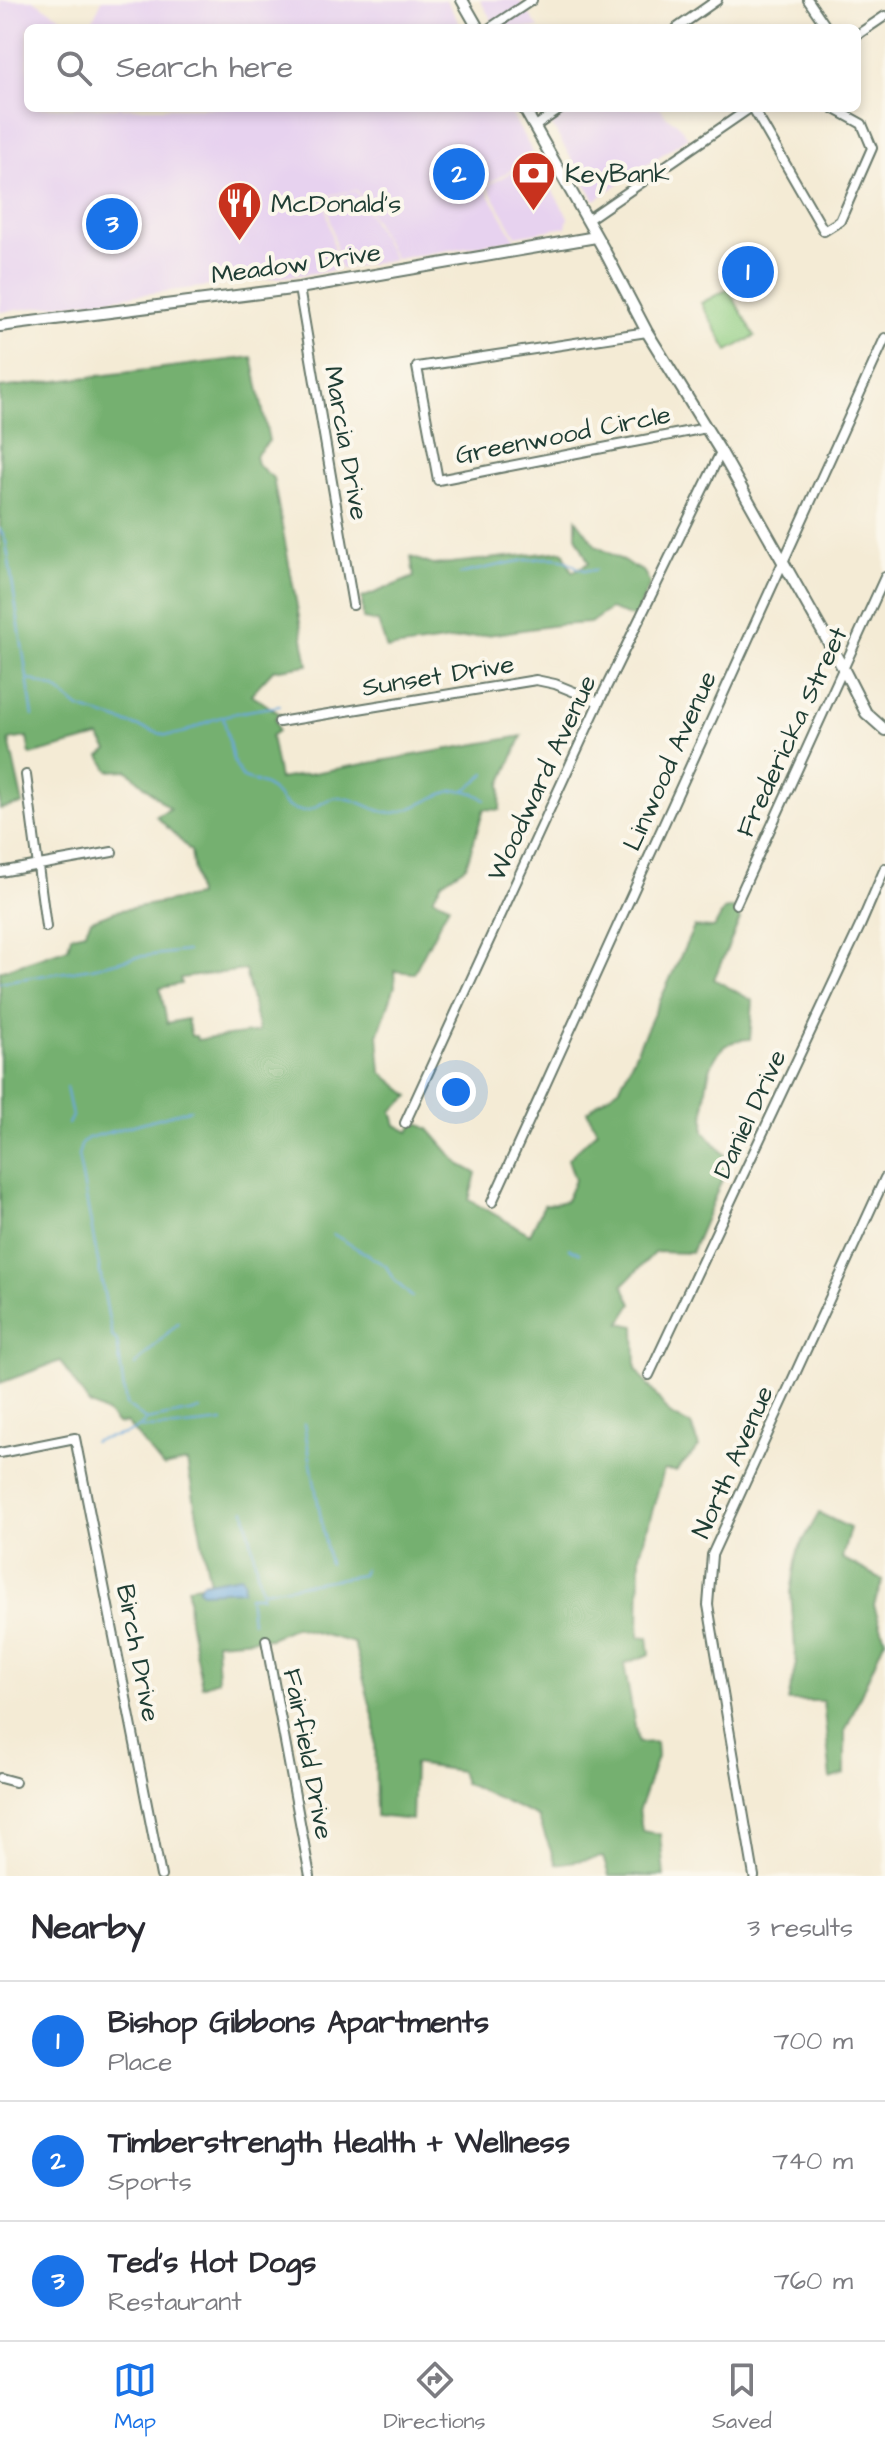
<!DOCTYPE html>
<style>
:root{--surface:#fff;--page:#f7f7f7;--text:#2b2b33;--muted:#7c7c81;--line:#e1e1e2;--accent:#1a73e8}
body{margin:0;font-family:"Architects Daughter",sans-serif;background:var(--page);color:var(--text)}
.you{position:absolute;left:456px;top:1092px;width:28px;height:28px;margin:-20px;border:6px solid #fff;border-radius:50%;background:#1a73e8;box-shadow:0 0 0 12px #1a73e833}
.badge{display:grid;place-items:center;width:52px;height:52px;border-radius:50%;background:var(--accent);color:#fff;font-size:26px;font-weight:700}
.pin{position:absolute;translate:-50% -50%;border:4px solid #fff;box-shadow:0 2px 8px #0006}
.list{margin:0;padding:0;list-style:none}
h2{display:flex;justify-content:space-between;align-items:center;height:104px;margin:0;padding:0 32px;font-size:34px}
h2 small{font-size:26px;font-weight:400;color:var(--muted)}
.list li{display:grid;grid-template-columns:52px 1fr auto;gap:24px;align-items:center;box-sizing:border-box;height:120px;padding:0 32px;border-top:2px solid var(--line)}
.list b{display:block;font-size:30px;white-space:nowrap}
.list p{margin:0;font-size:26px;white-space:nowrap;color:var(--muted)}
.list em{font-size:26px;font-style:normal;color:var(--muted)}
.icon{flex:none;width:44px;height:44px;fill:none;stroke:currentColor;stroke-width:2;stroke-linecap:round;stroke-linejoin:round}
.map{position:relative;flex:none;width:885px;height:1876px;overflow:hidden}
.search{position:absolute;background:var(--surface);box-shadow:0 4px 12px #0003;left:24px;right:24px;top:24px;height:88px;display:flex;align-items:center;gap:20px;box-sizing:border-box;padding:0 28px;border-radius:12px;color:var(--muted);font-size:30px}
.sheet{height:464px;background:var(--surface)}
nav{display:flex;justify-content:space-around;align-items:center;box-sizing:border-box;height:112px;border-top:2px solid var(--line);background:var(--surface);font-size:22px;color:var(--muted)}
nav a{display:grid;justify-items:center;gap:4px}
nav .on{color:var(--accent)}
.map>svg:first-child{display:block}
</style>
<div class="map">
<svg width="885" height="1876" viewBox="0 0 885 1876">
<rect width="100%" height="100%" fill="#fbf7ec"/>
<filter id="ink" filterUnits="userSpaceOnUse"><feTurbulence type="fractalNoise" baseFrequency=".0125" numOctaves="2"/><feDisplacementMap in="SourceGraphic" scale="16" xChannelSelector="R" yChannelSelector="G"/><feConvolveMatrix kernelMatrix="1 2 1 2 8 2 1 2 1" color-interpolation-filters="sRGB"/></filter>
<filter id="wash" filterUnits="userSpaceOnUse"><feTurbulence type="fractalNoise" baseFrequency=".006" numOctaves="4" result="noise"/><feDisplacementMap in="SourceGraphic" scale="32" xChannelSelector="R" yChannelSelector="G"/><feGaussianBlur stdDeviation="1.8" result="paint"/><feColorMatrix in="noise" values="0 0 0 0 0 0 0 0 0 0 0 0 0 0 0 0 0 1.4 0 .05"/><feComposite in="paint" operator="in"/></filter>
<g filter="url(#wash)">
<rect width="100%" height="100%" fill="#f4ebd5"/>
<path fill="#e7d2ef" d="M0,0H33L79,28H28V108H508L535,156L484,186L515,239L395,259L357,190L324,196L338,270L0,312Z
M102,0H446L462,28H89Z
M480,0H519L539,28H496Z
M542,108H661L667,117L677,123L688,137L595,200Z
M534,159L568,217L566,227L516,236L487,186Z
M356,191L394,260L340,269L326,197Z"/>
<path fill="#90cd82" stroke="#58855b" stroke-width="2" d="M728,289L755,336L728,351L701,303Z"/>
<path fill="#74b070" stroke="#4a7652" stroke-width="2" fill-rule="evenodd" d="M252,357L269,441L255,456L257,464L273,478L308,665L273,670L251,694L280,714L275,718L278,731L271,736L279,779L522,736L501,784L500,810L484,809L466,866L442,882L433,898L449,905L414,973L394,971L395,986L378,1035L381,1072L410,1096L392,1111L396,1125L409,1132L415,1122L429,1129L459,1164L476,1173L469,1200L530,1234L544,1205L566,1201L575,1180L568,1159L597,1131L587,1111L620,1087L694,927L714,928L724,910L733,908L740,919L714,979L753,1001L750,1039C702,1039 705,1096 704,1131L730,1161L691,1253L655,1252L623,1285L632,1304L620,1323L635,1326L636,1369L671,1415L691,1425L699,1447L676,1471L664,1470L640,1554L639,1637L648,1638L650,1654L624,1664L638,1743L656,1742L657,1757L639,1809L642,1831L660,1834L664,1876H609L603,1857L556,1864L538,1817L464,1783L460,1771L414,1764L412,1820L376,1816L375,1723L354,1643L295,1627L270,1638L216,1642L218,1680L202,1686L189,1620L188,1587L210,1583L187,1462L163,1467L127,1423L117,1424L108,1414L89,1404L60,1361L0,1383V971L68,948L71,935L85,932L91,920L116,911L197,896L191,851L156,816L170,809L127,770L109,771L100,756L108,750L99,737L30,755L27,737L9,740L23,804L0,809V388ZM245,970L259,1032L197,1040L196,1036H191L187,1019L167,1023L160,988L181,984L180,978Z
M576,519L596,546L644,572L650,584L635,618L610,609L590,623L558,625L387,649L378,622L363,619L362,598L414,577L411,557L433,565L563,551L572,572L589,563L576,536Z
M819,1513L850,1528L842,1558L883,1580L874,1605L885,1639L845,1731V1774L831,1779L823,1701H788L796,1663L791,1592L798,1550Z"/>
<path fill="#6aa8dc" stroke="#447288" stroke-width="2" d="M240,1576L244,1580L243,1590L202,1592L198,1589L202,1583Z"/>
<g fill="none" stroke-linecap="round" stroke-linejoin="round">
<path stroke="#6aa8dc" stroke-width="2" d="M0,529L6,542L33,716
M460,574C484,569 539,554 561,559C577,563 574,572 596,570
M29,679L55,688L79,708L165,735C186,736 198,724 218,718C238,711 259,709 280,706
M223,716L233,760L242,777C250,781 258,782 265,785C277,791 280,805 293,809C314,816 318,801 334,798C358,795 376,817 399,812C431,805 454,775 485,800
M465,790L477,782L485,773
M0,982L92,968L136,957L187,951
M66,1087L72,1116L68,1124
M333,1234L386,1266L393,1279L412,1297
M569,1248L580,1253
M135,1365L178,1323
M146,1420L126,1405L117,1341L112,1336L78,1155L82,1143L88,1138L191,1109
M304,1424L329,1564
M141,1428L176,1427L223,1422
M93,1442C112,1434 132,1438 146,1420L200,1410
M245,1510L262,1596H249L252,1622
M262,1591L362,1575L364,1569"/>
</g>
</g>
<g filter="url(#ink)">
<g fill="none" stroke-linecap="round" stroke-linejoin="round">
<defs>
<path id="minor" d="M808,0L827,28
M490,28L532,0
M677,28L717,0
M857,35L885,16
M753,108L824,231L840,221L872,148L862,124L833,108
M534,127L562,108
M587,220L750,108
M299,288L353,605
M647,332L417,367L438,480L706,428
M279,722L536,680L555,684L599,702
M26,775L46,927
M0,872L112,852
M736,904L885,577
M405,1123L599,702L721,452
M492,1202L885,338
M649,1375L860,926L885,868
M0,1453L75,1438L161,1876
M266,1640L310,1876
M0,1778L15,1782
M754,1876L708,1605L712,1555L885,1178"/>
<path id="tertiary" d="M462,0L478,28
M524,108L603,248L647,332L721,452L843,668L866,713L885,730
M0,326L299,288L596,237"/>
</defs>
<use href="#minor" stroke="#6a7a6c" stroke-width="12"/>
<use href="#tertiary" stroke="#6a7a6c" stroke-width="14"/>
<use href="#minor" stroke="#fff" stroke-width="8"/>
<use href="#tertiary" stroke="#fff" stroke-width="10"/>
</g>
</g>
<defs>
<symbol id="bank-pin" viewBox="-11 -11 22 30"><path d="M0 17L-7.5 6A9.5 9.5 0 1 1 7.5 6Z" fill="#c8321e" stroke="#fbf7ec"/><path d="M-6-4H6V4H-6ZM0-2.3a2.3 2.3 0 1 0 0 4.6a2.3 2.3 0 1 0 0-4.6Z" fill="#fff"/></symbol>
<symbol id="restaurant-pin" viewBox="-11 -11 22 30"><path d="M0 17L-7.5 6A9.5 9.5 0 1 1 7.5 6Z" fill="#c8321e" stroke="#fbf7ec"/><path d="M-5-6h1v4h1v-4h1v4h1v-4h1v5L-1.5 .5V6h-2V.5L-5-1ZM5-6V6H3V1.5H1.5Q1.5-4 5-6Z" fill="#fff"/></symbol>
</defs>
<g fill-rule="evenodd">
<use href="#bank-pin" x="508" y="148" width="51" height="69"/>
<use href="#restaurant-pin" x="214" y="178" width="51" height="69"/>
</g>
<g text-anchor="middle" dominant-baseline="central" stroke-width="8" stroke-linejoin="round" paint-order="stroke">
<g font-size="26" fill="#1f3d34" stroke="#fbf7ec" text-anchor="start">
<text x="565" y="174">KeyBank</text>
<text x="271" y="204">McDonald's</text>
</g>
<g font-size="26" fill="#1f3d34" stroke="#fbf7ec">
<text transform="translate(296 264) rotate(-8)">Meadow Drive</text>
<text transform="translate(563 435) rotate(-11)">Greenwood Circle</text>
<text transform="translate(346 443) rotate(80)">Marcia Drive</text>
<text transform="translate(438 676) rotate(-9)">Sunset Drive</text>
<text transform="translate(792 732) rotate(-65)">Fredericka Street</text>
<text transform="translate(670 761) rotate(-66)">Linwood Avenue</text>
<text transform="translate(542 778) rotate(-65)">Woodward Avenue</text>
<text transform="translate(750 1114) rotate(-65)">Daniel Drive</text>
<text transform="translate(733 1462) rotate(-66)">North Avenue</text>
<text transform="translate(138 1653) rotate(79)">Birch Drive</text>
<text transform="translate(308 1754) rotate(79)">Fairfield Drive</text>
</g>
</g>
</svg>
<div class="you"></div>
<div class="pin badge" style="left:748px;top:272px">1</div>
<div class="pin badge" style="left:459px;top:174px">2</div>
<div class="pin badge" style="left:112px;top:224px">3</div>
<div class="search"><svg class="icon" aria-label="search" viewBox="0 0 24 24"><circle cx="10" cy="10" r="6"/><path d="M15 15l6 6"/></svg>Search here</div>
</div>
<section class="sheet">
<h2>Nearby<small>3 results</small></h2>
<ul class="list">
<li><span class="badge">1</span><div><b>Bishop Gibbons Apartments</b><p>Place</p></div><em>700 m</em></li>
<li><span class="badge">2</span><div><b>Timberstrength Health + Wellness</b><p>Sports</p></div><em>740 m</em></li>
<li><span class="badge">3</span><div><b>Ted's Hot Dogs</b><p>Restaurant</p></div><em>760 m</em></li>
</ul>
</section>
<nav>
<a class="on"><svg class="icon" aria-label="map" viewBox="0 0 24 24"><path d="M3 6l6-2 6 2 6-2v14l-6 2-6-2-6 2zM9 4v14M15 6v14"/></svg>Map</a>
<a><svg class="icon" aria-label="directions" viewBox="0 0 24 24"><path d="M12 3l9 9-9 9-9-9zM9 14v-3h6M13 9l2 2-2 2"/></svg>Directions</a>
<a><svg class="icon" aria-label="saved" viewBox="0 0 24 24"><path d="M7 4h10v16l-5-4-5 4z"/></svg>Saved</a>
</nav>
